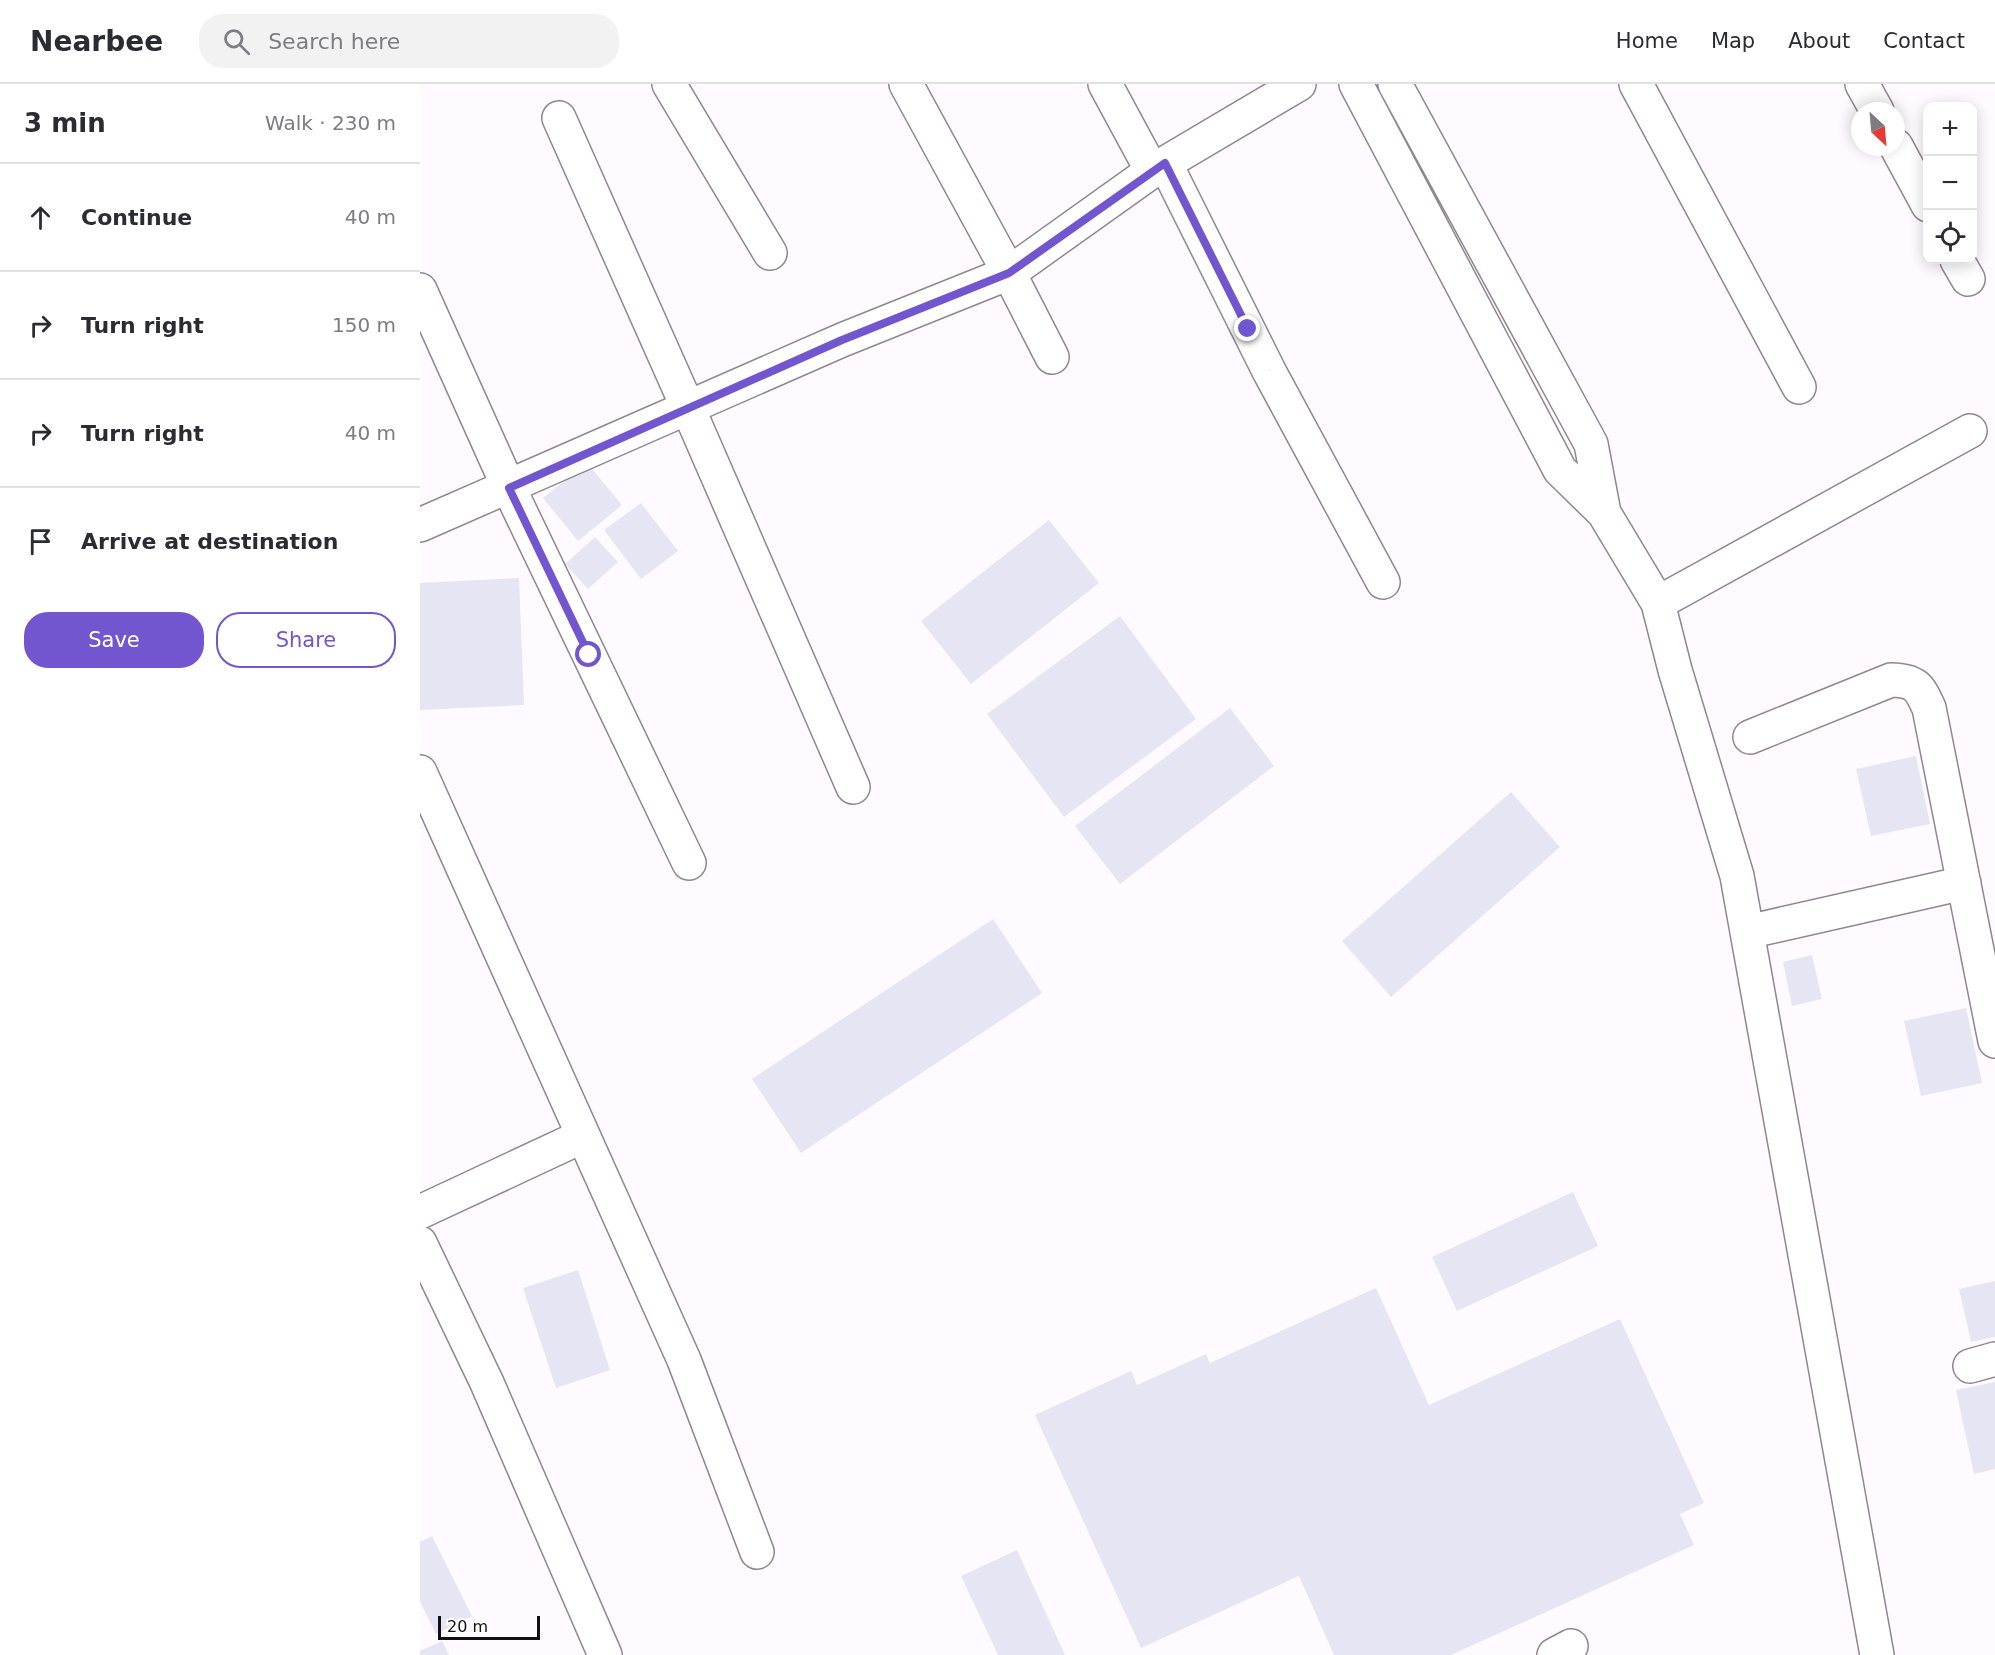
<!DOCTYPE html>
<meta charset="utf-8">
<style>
:root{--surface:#fff;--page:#f2f2f3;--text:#2b2b33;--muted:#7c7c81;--line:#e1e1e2;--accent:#7256cf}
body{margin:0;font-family:"DejaVu Sans",sans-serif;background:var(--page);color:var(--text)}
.controls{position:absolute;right:18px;top:18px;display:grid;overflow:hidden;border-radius:12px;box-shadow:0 3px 15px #0003}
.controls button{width:54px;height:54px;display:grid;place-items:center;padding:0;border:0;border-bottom:2px solid var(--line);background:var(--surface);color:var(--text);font:30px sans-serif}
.compass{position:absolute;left:1431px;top:18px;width:54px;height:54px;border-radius:50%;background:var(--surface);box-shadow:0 3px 15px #0003;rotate:154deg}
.scale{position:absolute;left:18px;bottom:15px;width:102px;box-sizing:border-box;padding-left:6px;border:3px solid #120e12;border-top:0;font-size:16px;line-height:21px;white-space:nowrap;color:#120e12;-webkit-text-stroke:4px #fff;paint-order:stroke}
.stop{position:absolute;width:18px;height:18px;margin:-14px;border:4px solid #7256cf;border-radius:50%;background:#fff}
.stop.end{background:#7256cf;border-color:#fff;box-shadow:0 2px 6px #0008}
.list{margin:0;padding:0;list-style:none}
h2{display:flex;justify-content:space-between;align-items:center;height:78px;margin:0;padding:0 24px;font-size:26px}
h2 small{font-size:20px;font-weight:400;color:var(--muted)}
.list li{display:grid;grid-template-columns:39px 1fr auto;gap:18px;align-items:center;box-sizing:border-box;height:108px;padding:0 24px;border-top:2px solid var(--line)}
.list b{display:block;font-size:22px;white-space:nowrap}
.list em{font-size:20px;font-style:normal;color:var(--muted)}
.actions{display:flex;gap:12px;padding:18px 24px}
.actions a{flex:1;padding:14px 0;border:2px solid var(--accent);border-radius:24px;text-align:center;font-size:21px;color:var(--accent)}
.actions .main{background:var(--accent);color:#fff}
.icon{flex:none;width:33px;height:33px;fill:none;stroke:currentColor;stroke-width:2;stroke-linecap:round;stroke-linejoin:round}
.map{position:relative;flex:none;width:1575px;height:1571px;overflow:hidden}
header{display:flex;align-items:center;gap:36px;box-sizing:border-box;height:84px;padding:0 30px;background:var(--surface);border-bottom:2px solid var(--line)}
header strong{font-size:28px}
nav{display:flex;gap:33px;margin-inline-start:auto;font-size:21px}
.search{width:420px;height:54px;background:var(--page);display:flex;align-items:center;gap:15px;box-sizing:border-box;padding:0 21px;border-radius:24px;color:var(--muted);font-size:22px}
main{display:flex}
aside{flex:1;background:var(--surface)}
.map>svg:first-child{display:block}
</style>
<header>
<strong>Nearbee</strong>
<div class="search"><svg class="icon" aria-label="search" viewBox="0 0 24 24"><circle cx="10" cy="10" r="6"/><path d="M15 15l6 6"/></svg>Search here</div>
<nav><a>Home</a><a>Map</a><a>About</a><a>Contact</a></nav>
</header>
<main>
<aside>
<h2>3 min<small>Walk · 230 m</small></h2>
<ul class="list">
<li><svg class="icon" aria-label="ahead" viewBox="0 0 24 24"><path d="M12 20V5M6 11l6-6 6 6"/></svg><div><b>Continue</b></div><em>40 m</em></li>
<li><svg class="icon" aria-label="right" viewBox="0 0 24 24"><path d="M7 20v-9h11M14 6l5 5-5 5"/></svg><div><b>Turn right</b></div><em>150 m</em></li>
<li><svg class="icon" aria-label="right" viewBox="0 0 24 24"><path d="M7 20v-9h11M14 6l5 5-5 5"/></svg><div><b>Turn right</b></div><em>40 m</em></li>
<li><svg class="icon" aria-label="arrive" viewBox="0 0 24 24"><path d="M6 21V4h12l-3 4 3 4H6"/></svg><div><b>Arrive at destination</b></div></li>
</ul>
<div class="actions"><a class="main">Save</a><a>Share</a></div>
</aside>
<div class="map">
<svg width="1575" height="1571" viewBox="0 0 1575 1571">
<rect width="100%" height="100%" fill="#fffaff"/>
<path fill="#e6e5f4" d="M167,379L202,421L158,457L123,414Z
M221,419L258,467L221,495L184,446Z
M629,436L679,499L551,600L501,537Z
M175,453L198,478L168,505L145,480Z
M99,494L104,621L0,626V499Z
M700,532L776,635L644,733L567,630Z
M810,624L854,682L700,800L655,742Z
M1496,672L1510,740L1451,752L1436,685Z
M1091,708L1140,763L971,913L922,857Z
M573,835L622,909L381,1069L332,995Z
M1392,871L1402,915L1372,922L1363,878Z
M1546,924L1562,999L1501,1012L1484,937Z
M1153,1108L1178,1162L1037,1227L1012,1173Z
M158,1186L190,1286L136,1304L103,1204Z
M1575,1197V1253L1551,1258L1539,1205Z
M956,1204L1009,1321L1200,1235L1284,1419L1260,1430L1274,1461L1031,1571H914L879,1492L721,1564L615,1331L711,1287L717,1301L786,1270L790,1279Z
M1575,1298V1385L1554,1390L1536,1306Z
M12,1452L52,1532L16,1550L0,1518V1458Z
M597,1466L645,1571H578L541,1492Z
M22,1557L29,1571H0V1567Z"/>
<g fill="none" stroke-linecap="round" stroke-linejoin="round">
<defs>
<path id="minor" d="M249,0L350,169
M486,0L589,189L632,273
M685,0L732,87L879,0
M936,0L1140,386L1184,429L1238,519L1255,586L1317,792L1457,1571
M975,0L1171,360L1184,429
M1216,0L1379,303
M1442,0L1457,27
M139,34L268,324L433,703
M1476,62L1508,121
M745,79L849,287L963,498
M1537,176L1548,195
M0,206L89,404L269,779
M0,441L422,256L589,189L732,87
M1238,519L1550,347
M1330,653L1471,596C1496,597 1499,602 1509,624L1575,957
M0,688L264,1276L337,1468
M1327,848L1544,799
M0,1128L163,1052
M0,1159L67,1299L185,1571
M1550,1282L1575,1275
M1134,1571L1151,1562"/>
</defs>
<use href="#minor" stroke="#918690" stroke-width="36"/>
<use href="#minor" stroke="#fff" stroke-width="33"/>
</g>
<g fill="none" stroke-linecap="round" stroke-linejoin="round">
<path stroke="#7256cf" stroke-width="8" d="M169,571L89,404L422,256L589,189L745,79L828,245"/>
</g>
</svg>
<div class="controls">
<button>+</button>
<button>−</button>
<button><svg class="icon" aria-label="locate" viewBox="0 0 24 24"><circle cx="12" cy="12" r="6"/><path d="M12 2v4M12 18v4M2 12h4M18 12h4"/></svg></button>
</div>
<svg class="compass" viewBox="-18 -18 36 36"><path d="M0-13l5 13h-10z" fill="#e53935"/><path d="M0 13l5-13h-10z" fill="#7c7c81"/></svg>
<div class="scale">20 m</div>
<div class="stop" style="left:169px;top:571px"></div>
<div class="stop end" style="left:828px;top:245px"></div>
</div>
</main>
